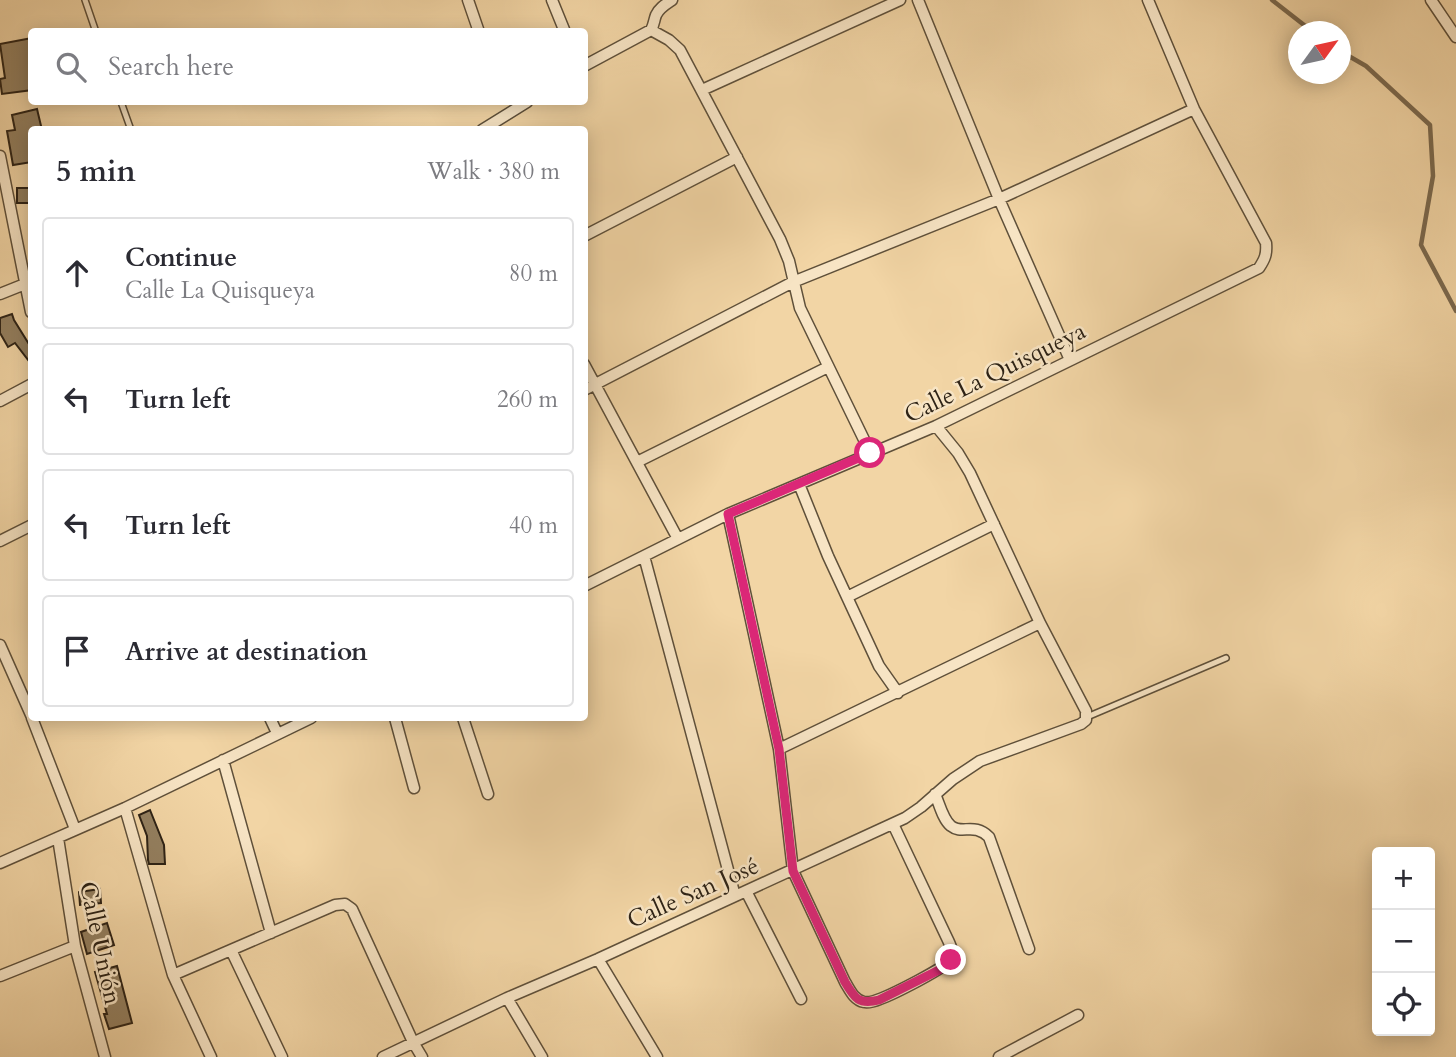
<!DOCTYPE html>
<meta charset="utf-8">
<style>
:root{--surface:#fff;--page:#f7f7f7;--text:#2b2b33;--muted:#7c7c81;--line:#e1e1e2}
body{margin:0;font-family:Cardo,serif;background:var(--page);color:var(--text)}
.controls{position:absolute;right:21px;bottom:21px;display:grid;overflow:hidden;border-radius:7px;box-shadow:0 4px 18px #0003}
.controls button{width:63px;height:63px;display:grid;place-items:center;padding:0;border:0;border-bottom:2px solid var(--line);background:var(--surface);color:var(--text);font:35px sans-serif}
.compass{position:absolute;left:1288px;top:21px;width:63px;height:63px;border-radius:50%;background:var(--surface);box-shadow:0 4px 18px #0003;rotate:57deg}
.stop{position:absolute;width:21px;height:21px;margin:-16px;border:5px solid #db2777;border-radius:50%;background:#fff}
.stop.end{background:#db2777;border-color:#fff;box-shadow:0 2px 7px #0008}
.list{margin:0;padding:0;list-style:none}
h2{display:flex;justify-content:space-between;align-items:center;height:91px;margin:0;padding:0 28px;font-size:30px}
h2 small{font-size:23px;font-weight:400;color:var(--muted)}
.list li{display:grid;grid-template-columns:46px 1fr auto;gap:21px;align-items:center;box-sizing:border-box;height:112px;margin:0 14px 14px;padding:0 14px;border:2px solid var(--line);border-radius:7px}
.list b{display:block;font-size:26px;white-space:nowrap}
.list p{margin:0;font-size:23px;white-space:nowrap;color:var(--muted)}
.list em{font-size:23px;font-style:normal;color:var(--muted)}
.icon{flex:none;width:38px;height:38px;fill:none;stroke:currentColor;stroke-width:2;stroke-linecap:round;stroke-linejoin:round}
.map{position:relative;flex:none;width:1456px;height:1057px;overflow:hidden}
.search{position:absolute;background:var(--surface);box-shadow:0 4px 18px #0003;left:28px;top:28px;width:560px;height:77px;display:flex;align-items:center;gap:18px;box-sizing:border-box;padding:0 24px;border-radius:7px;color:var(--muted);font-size:26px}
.panel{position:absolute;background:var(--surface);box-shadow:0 4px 18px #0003;left:28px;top:126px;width:560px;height:595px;border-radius:7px}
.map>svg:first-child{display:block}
</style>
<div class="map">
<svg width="1456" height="1057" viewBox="0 0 1456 1057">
<rect width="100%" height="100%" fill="#f2d5a5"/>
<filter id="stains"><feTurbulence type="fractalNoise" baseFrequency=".00286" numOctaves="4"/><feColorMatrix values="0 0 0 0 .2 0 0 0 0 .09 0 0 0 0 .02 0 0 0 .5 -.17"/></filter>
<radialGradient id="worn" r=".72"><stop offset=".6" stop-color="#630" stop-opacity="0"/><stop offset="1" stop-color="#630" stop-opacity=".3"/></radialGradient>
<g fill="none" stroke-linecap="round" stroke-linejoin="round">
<path stroke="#7b694e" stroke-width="4.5" d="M1272,0L1313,32
M1340,51L1366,66L1430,125L1433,176L1421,245L1456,311"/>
</g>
<path fill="#948060" stroke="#2e2316" stroke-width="2" d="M32,38V90L2,94L0,79L5,78L0,44Z
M37,109L42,130H32V162L13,165L7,131L15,130L12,115Z
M17,188H32V203H17Z
M12,314L14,320L32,349V365L15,343L8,347L0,333V318Z
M150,810L164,845L165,864H149L148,860L147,836L139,815Z
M100,889L101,903L80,905L79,892Z
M107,923L114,945L87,954L81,932Z
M117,966L132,1023L109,1029L104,1014H107L95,972Z"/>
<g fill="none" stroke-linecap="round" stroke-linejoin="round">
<defs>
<path id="lane" d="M85,0L96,32
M121,102L131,130
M1087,717L1226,658"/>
<path id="street" d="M468,0L479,32
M552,0L565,32
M918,0L999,199L1070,360
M1431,0L1456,37
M651,30C654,25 654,20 656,15C659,8 666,4 672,0
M584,66L651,30L669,40L680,50L780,239L789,261L800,308L871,454
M702,90L900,0
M482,130L527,102
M0,156L31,312
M584,236L737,157
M0,294L25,284
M584,364L678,539
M584,390L793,282L999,199L1194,109
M0,401L32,384
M637,462L828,367
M799,484L828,556L879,666L898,693
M728,514L779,749L793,871L845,982C850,990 854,1000 864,1002C868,1003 875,1001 880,999C891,995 948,967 951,959C954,952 950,944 947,938L893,824
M0,541L32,525
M644,556L735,896
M584,586L728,514L936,426L1259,268C1265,259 1267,254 1266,243L1194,109L1148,0
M847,597L994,524
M0,645L32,717
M32,718L75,829
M270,718L277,733
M395,718L414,788
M463,718L488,794
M779,749L1040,623L970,473L958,453L936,426
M223,760L271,933
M935,794C939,803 943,820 951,826C962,835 974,822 989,837L1029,949
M125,808L173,975L211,1057
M58,838L75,946L105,1057
M0,863L125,808L311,718
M746,891L801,999
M231,950L282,1057
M598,959L657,1057
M173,975L335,905L345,904L352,909L413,1042L422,1057
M0,976L75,946
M507,998L542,1057
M383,1057L507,998L598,959L905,818L921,807L953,779L980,761L1081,724L1086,720V711L1040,623
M999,1057L1078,1015"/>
</defs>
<use href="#lane" stroke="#5f503a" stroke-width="8"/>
<use href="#street" stroke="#5f503a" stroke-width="13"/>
<use href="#lane" stroke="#f7e4c4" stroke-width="5"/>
<use href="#street" stroke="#f7e4c4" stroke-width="10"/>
</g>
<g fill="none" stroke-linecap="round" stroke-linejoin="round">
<path stroke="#db2777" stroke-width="9" d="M870,453L728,514L779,749L793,871L845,982C855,999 859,1005 879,1000L939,970L951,960"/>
</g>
<g text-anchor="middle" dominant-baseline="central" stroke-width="5" stroke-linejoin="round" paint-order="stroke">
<g font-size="24" fill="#2e2316" stroke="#f7e4c4">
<text transform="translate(995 373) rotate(-26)">Calle La Quisqueya</text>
<text transform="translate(693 893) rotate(-24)">Calle San José</text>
<text transform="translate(100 943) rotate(78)">Calle Unión</text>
</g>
</g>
<rect width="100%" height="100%" filter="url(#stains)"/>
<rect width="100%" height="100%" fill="url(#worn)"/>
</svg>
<div class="controls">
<button>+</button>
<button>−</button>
<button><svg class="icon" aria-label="locate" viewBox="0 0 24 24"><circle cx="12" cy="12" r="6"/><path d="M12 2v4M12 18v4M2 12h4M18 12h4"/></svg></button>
</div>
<svg class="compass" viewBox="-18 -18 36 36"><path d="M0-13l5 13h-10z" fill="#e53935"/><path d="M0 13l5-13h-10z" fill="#7c7c81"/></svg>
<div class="stop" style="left:870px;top:453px"></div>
<div class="stop end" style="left:951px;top:960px"></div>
<div class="search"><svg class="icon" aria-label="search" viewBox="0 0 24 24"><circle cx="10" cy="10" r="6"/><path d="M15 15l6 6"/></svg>Search here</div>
<section class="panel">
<h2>5 min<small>Walk · 380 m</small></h2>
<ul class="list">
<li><svg class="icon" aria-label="ahead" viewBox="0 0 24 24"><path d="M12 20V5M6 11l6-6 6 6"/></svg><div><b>Continue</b><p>Calle La Quisqueya</p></div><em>80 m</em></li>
<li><svg class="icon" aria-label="left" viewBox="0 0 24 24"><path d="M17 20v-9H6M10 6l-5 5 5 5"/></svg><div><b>Turn left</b></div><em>260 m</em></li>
<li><svg class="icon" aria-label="left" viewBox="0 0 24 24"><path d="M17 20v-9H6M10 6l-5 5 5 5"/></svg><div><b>Turn left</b></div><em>40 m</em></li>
<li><svg class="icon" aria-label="arrive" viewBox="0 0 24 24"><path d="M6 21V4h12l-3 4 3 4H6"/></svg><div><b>Arrive at destination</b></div></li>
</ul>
</section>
</div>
